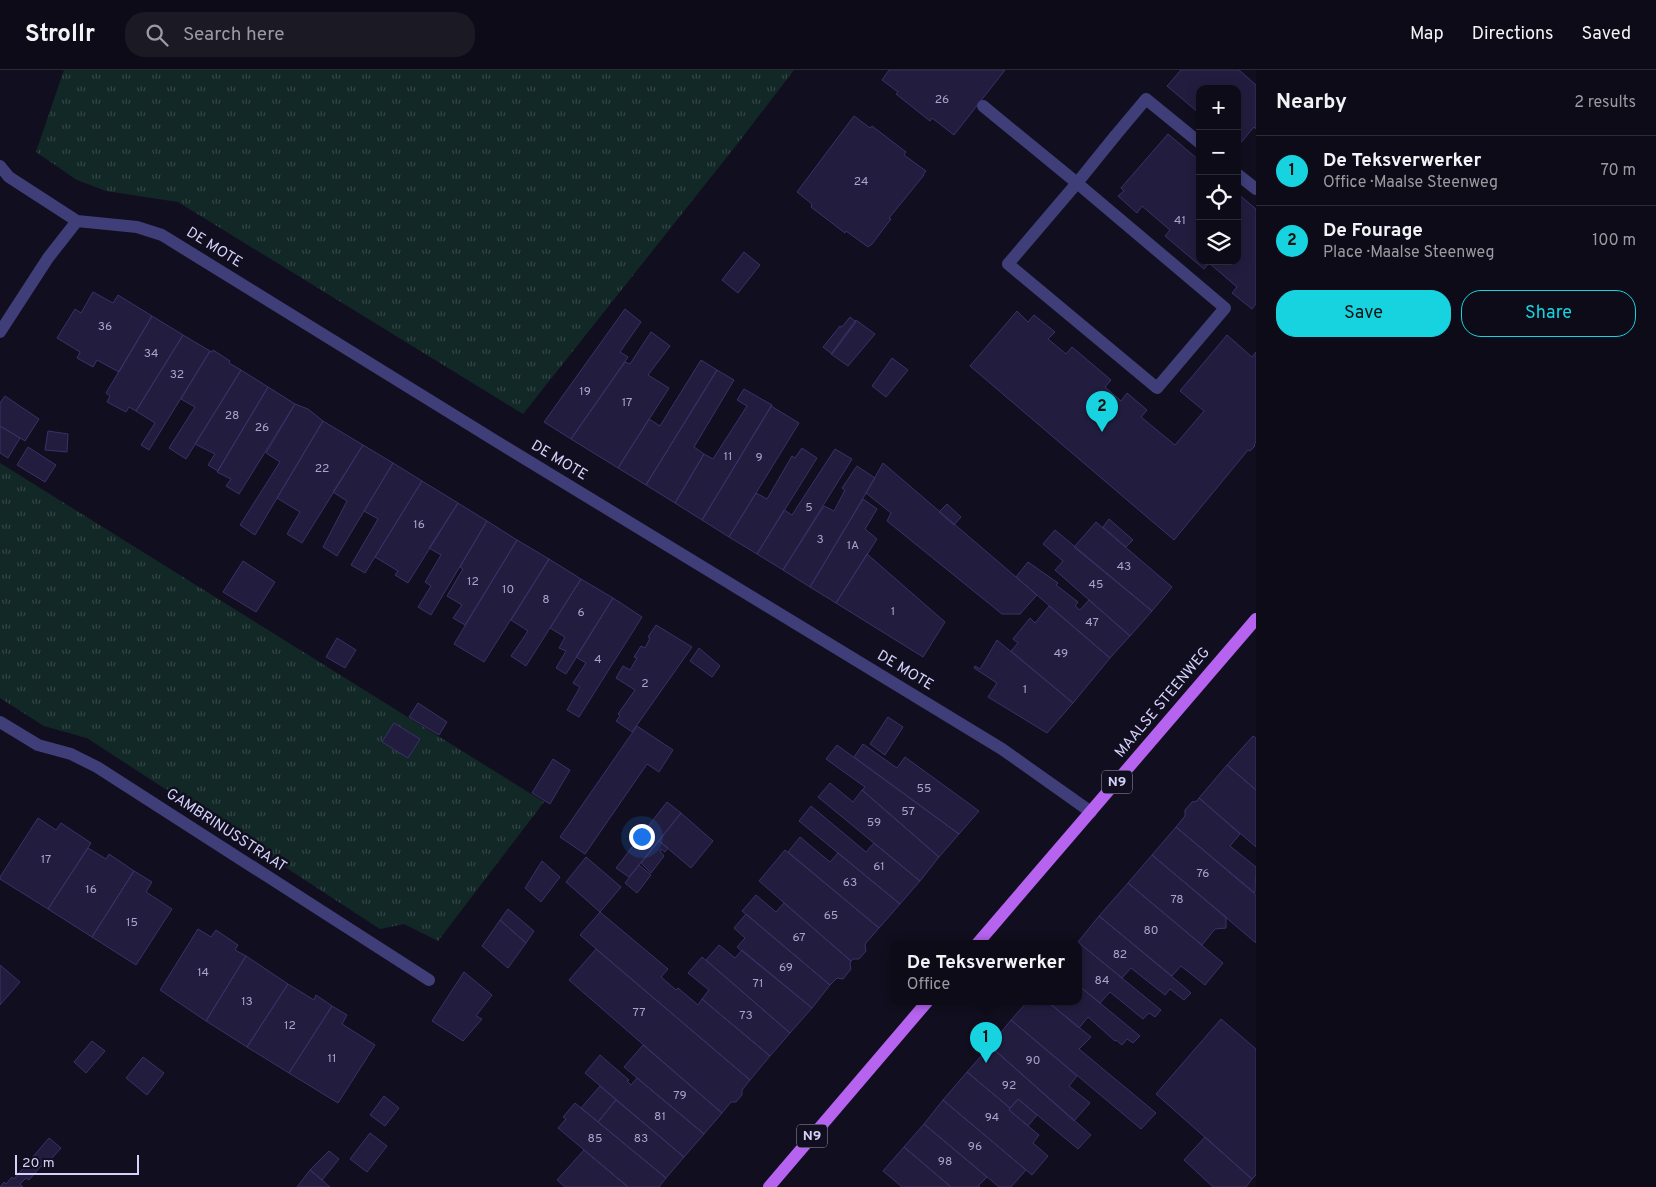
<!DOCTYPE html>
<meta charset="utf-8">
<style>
:root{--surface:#0d0b17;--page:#1b1924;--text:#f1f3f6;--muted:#9a9ba1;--line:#2d2b36;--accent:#17d3e0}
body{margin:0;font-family:Overpass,sans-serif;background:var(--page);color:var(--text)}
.controls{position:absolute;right:15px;top:15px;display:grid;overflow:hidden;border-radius:10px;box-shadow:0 2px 12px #0003}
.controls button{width:45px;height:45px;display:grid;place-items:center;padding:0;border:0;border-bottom:1px solid var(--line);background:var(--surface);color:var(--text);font:25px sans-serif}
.scale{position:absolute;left:15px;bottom:12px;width:124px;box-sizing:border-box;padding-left:5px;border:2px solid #d4d1fa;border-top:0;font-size:14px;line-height:18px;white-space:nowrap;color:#d4d1fa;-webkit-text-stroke:4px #110f1f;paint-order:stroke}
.you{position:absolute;left:641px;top:766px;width:18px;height:18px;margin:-12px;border:4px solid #fff;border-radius:50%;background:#1a73e8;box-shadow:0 0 0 8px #1a73e833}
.badge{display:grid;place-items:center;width:32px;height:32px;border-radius:50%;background:var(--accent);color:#111;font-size:16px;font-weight:700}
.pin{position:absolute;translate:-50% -41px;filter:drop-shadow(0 1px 2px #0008)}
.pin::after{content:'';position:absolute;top:26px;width:18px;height:15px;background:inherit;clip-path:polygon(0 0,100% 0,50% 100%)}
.popup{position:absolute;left:890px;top:870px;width:192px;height:65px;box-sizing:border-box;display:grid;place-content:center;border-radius:10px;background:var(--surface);filter:drop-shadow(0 1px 4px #0005);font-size:16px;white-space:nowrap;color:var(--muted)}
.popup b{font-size:19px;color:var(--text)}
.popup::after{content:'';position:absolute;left:50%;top:100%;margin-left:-10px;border:10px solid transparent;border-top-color:var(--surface)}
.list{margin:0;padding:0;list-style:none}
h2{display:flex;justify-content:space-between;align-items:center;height:65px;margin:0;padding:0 20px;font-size:21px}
h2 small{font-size:16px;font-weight:400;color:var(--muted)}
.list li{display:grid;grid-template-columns:32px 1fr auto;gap:15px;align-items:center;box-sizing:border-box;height:70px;padding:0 20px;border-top:1px solid var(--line)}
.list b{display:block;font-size:19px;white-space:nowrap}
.list p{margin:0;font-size:16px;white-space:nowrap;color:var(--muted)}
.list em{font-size:16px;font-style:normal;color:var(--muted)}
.actions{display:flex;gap:10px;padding:15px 20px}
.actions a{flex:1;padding:11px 0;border:1px solid var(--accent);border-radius:20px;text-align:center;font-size:18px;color:var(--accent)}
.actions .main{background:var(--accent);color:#111}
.icon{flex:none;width:28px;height:28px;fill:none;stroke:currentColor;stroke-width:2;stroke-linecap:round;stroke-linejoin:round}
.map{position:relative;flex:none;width:1256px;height:1117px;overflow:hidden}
header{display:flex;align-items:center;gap:30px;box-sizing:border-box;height:70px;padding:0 25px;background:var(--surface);border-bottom:1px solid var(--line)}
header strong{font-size:24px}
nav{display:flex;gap:28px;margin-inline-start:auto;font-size:18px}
.search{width:350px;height:45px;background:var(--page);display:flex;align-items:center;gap:12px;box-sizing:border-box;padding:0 18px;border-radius:20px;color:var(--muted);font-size:19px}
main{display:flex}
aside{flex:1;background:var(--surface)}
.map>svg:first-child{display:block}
</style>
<header>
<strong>Strollr</strong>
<div class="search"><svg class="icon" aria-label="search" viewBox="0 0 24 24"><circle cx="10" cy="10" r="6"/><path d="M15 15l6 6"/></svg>Search here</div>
<nav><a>Map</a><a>Directions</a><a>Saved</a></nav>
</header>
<main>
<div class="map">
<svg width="1256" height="1117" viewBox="0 0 1256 1117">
<defs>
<pattern id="grass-tufts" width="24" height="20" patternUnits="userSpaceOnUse" patternTransform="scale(1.25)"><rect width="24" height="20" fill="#122826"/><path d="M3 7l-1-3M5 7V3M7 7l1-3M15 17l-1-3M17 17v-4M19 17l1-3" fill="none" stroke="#344646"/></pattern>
</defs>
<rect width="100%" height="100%" fill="#110f1f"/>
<path fill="url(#grass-tufts)" d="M64,0H794L738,73L523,344L178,132L106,121L77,110L36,82Z
M0,393L544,732L438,871L404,854L380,859L87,668L44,656L0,628Z"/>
<path fill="#221d3e" stroke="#3a3167" d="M889,0H1005L954,65L932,48L930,51L896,24L898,22L882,10Z
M1181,0H1239L1256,15V59L1254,57L1238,76L1237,19H1200V44L1167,16Z
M854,46L870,58L872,56L906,82L904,85L926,101L923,105H924L889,148L891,149L872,174L868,177L846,161L845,163L811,137L812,134L797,122Z
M1168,64L1200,91V191H1237V123L1256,139V234L1252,239L1232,223L1237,217L1209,193L1204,199L1165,166L1170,160L1142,136L1137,143L1118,126L1124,121L1121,118Z
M744,182L760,195L738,223L722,210Z
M93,222L113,233L118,225L152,246L119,302L97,290L93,297L77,288L80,282L57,268L75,239L81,243Z
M625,239L641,252L620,282L628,287L571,369L544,352Z
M1017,241L1028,252L1034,245L1055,262L1048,269L1066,284L1072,277L1111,310L1105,317L1121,331L1127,323L1147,340L1141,347L1175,375L1204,341L1180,321L1227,265L1252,287L1256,282V372L1254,375L1255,376L1250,381L1248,380L1174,470L970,296Z
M152,246L183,265L136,341L129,337L126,342L107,332L110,326L106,323Z
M850,247L856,252L832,284L823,277L840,256L842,257Z
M856,250L875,264L848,296L831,284Z
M651,262L670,276L648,305L669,318L618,398L571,369L625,292L630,294Z
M183,265L210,281L149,380L141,375L155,353L136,341Z
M213,280L230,291L229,293L241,300L186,389L169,378L195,337L181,329L210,281L212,282Z
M892,288L908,300L886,327L872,316Z
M701,290L717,300L646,415L618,398L649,349L660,356Z
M241,300L268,317L218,401L208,395L215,384L195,374Z
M717,300L734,310L694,377L704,384L675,433L646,415Z
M268,317L295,334L239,424L226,416L231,409L217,402Z
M744,319L772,335L702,450L675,433L704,384L713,389L747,336L737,330Z
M5,326L39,349L25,371L0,356V333Z
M295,334L308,339L323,351L255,465L240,455L280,392L266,383Z
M771,336L799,353L729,467L702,450Z
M323,351L363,375L302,473L287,464L300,442L277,428Z
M0,356L20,368L8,388L0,383Z
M48,361L68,364L67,382L45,380Z
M363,375L393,393L337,486L323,477L347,431L333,422Z
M28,377L56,395L45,412L17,395Z
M802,378L817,388L757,484L729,467L756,423L767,429L792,386L795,388Z
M835,379L852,389L783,500L757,484L784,440L792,445Z
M393,393L422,411L365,503L351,495L378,449L364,441Z
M883,393L1037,525L1020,544H1002L887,451L891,443L866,423Z
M857,396L875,408L810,517L783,500L824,436L834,441L845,420L842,418Z
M422,411L458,433L408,513L395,505L398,501L375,487Z
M863,429L877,439L865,459L877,469L836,533L810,517Z
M458,433L487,451L431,545L418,537L431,516L425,512L441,485L429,478Z
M947,434L961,447L954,455L939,442Z
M1109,449L1133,470L1126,477L1103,457Z
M487,451L517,470L465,555L453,548L462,535L447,526L463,499L460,497Z
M1096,452L1172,517L1152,541L1074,477Z
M1055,460L1152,541L1130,566L1055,500L1063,491L1043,474Z
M517,470L549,489L484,592L454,574Z
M867,484L945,552L923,587L836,533Z
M549,489L581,509L526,596L511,586L528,561L511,550Z
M243,491L275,512L256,542L223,522Z
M1028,492L1058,513L1056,515L1078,532L1075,536L1080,540L1089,530L1130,566L1110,588L1016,507Z
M581,509L613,528L566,604L556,598L566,581L559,578L565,567L550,558Z
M613,528L642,547L579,647L567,640L580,617L573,613L586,593L576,587Z
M1049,536L1110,588L1073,633L1011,581L1018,573L1013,569L1030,548L1035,553Z
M656,555L692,577L632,662L616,651L620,646L618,644L635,620L616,608L623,596L630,600L637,588L634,587L641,576L645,578L650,568L648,567Z
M337,568L356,580L345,598L326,587Z
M997,570L1073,633L1047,663L988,627L997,613L974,598L975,596L980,599Z
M699,578L720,596L712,607L690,591Z
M418,633L447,652L439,665L409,647Z
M888,647L903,657L885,685L870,674Z
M394,653L420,669L408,688L382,672Z
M637,656L673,680L659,702L647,694L585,784L560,767Z
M1253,666L1256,668V720L1227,695Z
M863,674L897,698L905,687L979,741L959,764L854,687Z
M837,675L959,764L939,787L862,720L865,717L826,689Z
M553,689L570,700L550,734L532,723Z
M1227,695L1256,720V777L1199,728Z
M830,713L853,732L862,720L939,787L920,811L818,727Z
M1199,728L1240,764L1230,776L1256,797L1255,823L1176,757L1185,746V740L1192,732L1197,731Z
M667,732L681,743L629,807L616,798Z
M811,736L866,782L874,773L920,811L900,834L799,751Z
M681,743L713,771L691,798L659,771Z
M38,748L56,760L61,753L91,773L48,839L0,809V807Z
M1176,757L1256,825V873L1152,785Z
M800,767L830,792L838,783L900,834L879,858L788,782Z
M659,771L668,778L665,782L661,779L660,781L664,786L651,803L641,793Z
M88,778L106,789L109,784L134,801L92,867L48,839Z
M785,780L879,858L865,874L866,881L859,889H853L851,891L759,811Z
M1152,785L1226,847V858L1215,859L1202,875L1128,813Z
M586,787L621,817L600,842L566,812Z
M542,791L560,807L541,832L525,818Z
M639,795L651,805L637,823L625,813Z
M134,801L152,812L146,822L172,839L136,895L92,867Z
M1128,813L1223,893L1205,915L1181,896L1172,906L1099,846Z
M756,825L776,842L784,833L851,891L850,894L851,899L843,909L837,908L830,915L742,841Z
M508,839L534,861L526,873L500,850Z
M600,842L668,899L661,907L676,920L678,918L698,935L702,929L770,986L750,1010L580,865Z
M746,844L830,915L812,938L737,877L745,868L734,858Z
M1099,846L1182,915L1191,923L1184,930L1170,919L1165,925L1131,898L1122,908L1078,872Z
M500,850L526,873L508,898L482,876Z
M198,859L211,867L216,860L238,875L235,880L246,886L206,951L160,920Z
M1078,872L1161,940L1155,947L1149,943L1143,949L1110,922L1100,933L1078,915V874H1076Z
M719,875L735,888L742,880L812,938L790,963L706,890Z
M596,879L750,1010L742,1020V1025L736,1032H731L722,1043L569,910Z
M246,886L288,914L247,977L206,951Z
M702,887L790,963L770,986L702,929L709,920L688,903Z
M0,895L20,912L0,935Z
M464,902L492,925L476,946L482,949L463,971L432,951Z
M288,914L314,930L316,925L332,936L289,1003L247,977Z
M1078,915L1140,966L1133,973L1127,969L1122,975L1116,970L1115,971L1088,947L1079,958L1048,932H1078Z
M1027,932H1048L1091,967L1079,979L1156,1043L1141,1059L1011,950Z
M332,936L347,945L342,954L375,975L338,1033L289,1003Z
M1221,949L1256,979V1105L1252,1109L1156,1024Z
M1011,950L1077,1006L1069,1016L1090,1033L1074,1051L990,976Z
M92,971L105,981L86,1003L74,992Z
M643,975L722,1043L704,1064L624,997Z
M990,976L1091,1065L1078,1079L1018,1029L1010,1038L967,1002Z
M600,985L629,1010L627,1011L631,1015L637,1008L704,1064L684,1087L585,1003Z
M143,987L164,1003L147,1025L126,1008Z
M967,1002L1010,1038L1009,1040L1039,1065L1033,1073L1048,1086L1032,1105L943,1030Z
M600,1016L616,1030L598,1052L581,1038Z
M384,1026L399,1038L385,1056L370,1045Z
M1018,1029L1037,1045L1028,1056L1009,1040Z
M616,1030L684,1087L666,1108L598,1052Z
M943,1030L1026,1100L1011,1117H999L924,1054Z
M575,1033L666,1108L659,1117H628L558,1058L566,1049L563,1047Z
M924,1054L987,1107L978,1116L980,1117H951L904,1077Z
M370,1063L387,1076L367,1102L350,1089Z
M1205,1067L1252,1109L1246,1117H1213L1184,1090Z
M49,1068L61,1078L43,1098L41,1096L29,1110L26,1108L20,1114L23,1117H0L4,1112L6,1114L12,1107L14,1109Z
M904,1077L951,1117H902L883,1101Z
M584,1080L628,1117H565L557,1110Z
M329,1081L339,1089L322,1110L310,1100Z
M310,1100L322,1110L330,1117H297Z"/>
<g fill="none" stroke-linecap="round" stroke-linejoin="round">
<path stroke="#3f3e79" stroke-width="12" d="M1115,66L1146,29L1200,73
M1237,104L1256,119"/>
<path stroke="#3f3e79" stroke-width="12" d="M983,36L1077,113L1008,194L1157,318L1225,238L1077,113L1115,66"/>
<path stroke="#3f3e79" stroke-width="12" d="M0,96L9,107L77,151L137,157L162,165L499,373L1002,679L1091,742
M0,262L48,188L77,151
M0,652L38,675L71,684L97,697L429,910"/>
<path stroke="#b663ef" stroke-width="12" d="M977,874L1256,549
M769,1117L927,932"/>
</g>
<g text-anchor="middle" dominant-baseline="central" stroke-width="5" stroke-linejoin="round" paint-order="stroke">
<g font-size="12" fill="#a8a4cb">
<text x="942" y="30">26</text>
<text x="861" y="112">24</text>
<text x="1180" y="151">41</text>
<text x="105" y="257">36</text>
<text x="151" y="284">34</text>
<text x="177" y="305">32</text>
<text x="585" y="322">19</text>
<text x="627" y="333">17</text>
<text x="232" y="346">28</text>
<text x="262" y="358">26</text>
<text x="728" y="387">11</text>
<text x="759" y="388">9</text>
<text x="322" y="399">22</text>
<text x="809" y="438">5</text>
<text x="419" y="455">16</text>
<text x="820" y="470">3</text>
<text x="853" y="476">1A</text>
<text x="1124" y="497">43</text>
<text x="473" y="512">12</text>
<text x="1096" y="515">45</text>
<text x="508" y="520">10</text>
<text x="546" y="530">8</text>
<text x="893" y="542">1</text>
<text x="581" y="543">6</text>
<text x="1092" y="553">47</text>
<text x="1061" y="584">49</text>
<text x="598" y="590">4</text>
<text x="645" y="614">2</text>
<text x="1025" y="620">1</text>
<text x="924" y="719">55</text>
<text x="908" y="742">57</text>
<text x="874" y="753">59</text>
<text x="46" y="790">17</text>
<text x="879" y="797">61</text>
<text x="1203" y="804">76</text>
<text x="850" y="813">63</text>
<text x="91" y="820">16</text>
<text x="1177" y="830">78</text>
<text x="831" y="846">65</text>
<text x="132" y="853">15</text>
<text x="1151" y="861">80</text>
<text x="799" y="868">67</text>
<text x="1120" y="885">82</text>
<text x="786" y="898">69</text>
<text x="203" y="903">14</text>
<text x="1102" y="911">84</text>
<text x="758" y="914">71</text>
<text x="247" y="932">13</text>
<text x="639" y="943">77</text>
<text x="746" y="946">73</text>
<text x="290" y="956">12</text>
<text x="332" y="989">11</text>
<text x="1033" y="991">90</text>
<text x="1009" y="1016">92</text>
<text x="680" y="1026">79</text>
<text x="660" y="1047">81</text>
<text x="992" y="1048">94</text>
<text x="595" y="1069">85</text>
<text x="641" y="1069">83</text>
<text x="975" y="1077">96</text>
<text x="945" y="1092">98</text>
</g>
<g fill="#110f1f" stroke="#9a97b8" stroke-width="1">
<rect x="1102" y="700.5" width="30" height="23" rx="4"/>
<rect x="797" y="1054.5" width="30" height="23" rx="4"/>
</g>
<g font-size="14" font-weight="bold" fill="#d4d1fa">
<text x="1117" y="712">N9</text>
<text x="812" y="1066">N9</text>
</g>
<g font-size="15" fill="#d4d1fa" stroke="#110f1f">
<text transform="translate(214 178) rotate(32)">DE MOTE</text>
<text transform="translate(559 391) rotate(31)">DE MOTE</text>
<text transform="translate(905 601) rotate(31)">DE MOTE</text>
<text transform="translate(1163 633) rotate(-50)">MAALSE STEENWEG</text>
<text transform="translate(226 761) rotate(33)">GAMBRINUSSTRAAT</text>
</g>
</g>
</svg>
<div class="controls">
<button>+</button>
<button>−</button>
<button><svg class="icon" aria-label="locate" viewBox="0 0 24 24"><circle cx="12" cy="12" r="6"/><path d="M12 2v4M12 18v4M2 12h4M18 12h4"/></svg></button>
<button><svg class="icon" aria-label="layers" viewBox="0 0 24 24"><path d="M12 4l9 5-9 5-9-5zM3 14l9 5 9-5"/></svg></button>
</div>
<div class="scale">20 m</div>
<div class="you"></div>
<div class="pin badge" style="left:986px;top:993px">1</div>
<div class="popup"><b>De Teksverwerker</b>Office</div>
<div class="pin badge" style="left:1102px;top:362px">2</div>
</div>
<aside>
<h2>Nearby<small>2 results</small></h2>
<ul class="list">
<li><span class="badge">1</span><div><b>De Teksverwerker</b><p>Office · Maalse Steenweg</p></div><em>70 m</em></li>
<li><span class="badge">2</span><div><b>De Fourage</b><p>Place · Maalse Steenweg</p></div><em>100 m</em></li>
</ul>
<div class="actions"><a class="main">Save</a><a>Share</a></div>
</aside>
</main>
